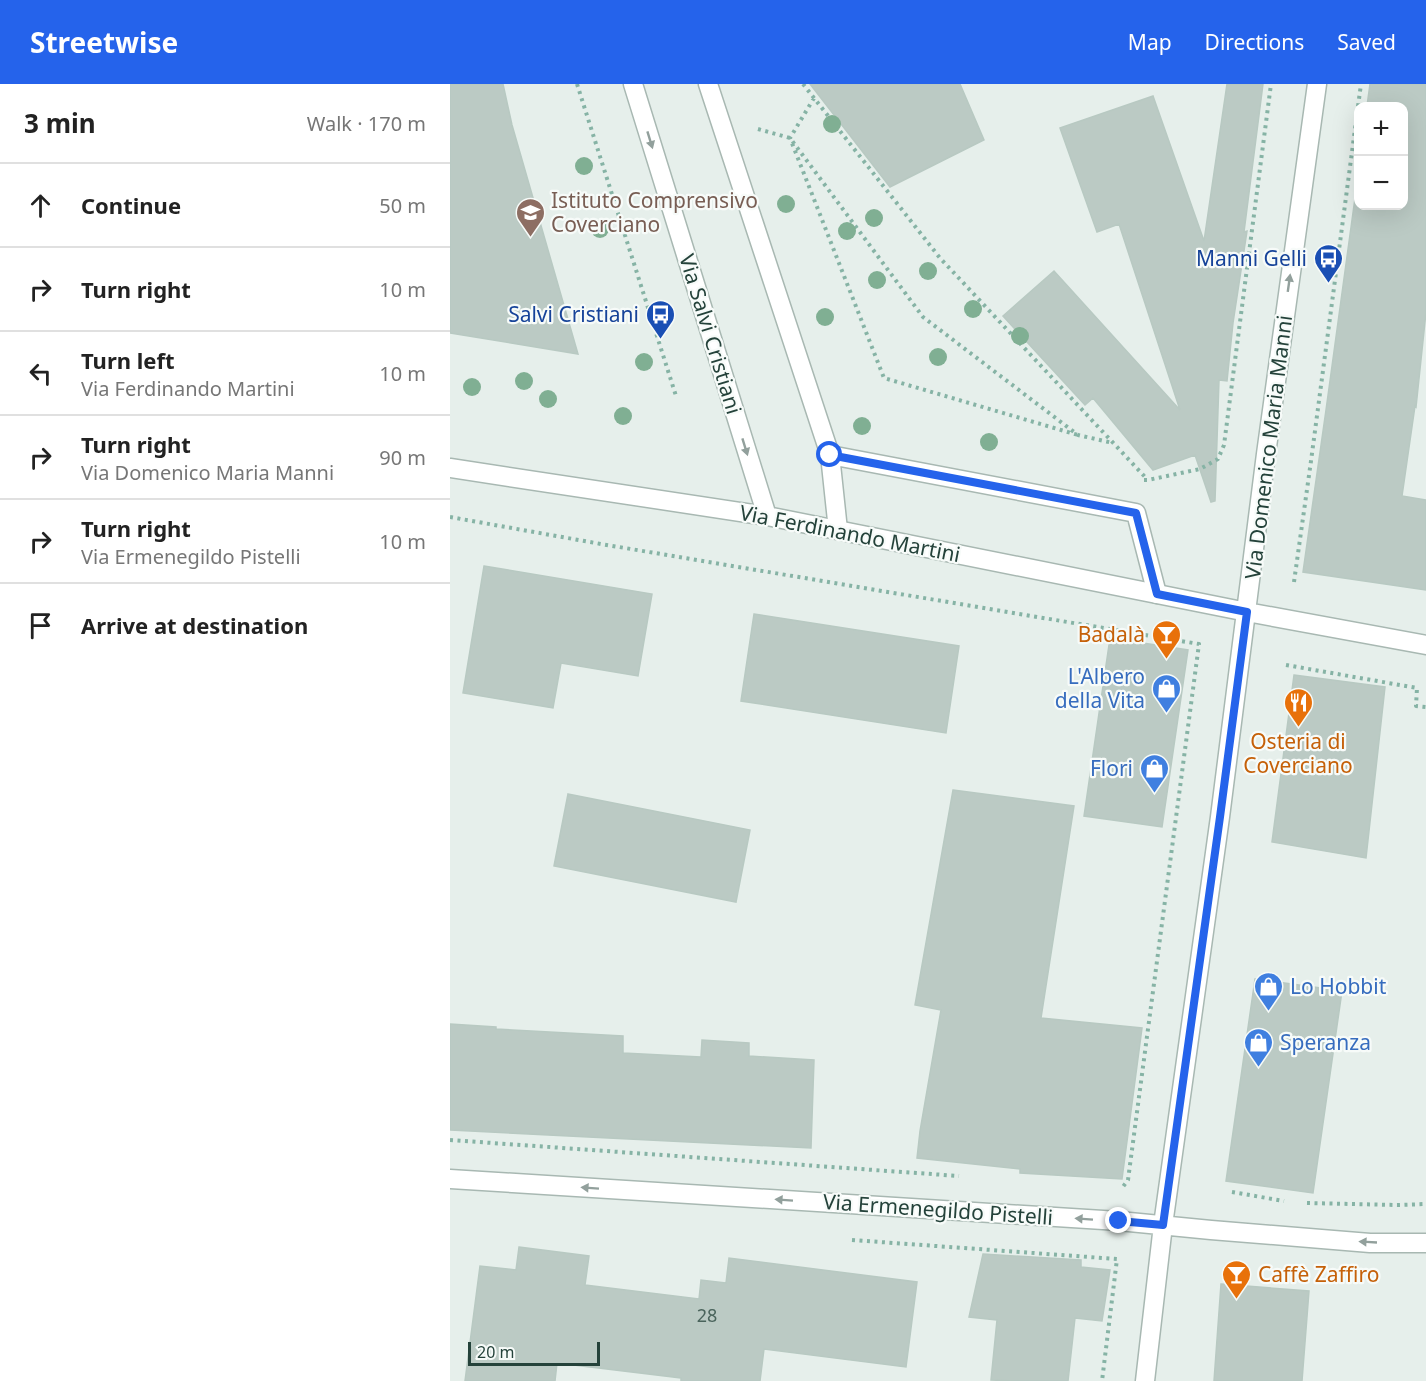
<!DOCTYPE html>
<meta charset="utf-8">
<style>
:root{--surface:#fff;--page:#f2f2f2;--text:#222;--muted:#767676;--line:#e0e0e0;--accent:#2563eb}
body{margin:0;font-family:"Noto Sans",sans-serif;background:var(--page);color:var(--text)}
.controls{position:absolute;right:18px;top:18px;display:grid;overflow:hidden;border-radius:12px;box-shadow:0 6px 24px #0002}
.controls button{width:54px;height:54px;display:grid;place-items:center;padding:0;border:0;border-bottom:2px solid var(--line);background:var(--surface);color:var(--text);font:30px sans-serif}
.scale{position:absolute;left:18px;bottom:15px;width:132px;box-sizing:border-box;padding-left:6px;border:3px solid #24423a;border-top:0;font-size:16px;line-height:21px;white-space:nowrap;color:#24423a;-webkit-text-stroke:4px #f7fbf9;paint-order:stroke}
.stop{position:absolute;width:18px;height:18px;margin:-14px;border:4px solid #2563eb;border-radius:50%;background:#fff}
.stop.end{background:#2563eb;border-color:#fff;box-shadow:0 2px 6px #0008}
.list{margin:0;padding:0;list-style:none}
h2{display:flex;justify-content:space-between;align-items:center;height:78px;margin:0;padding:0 24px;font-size:26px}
h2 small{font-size:20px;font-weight:400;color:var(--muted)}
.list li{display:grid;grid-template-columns:39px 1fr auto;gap:18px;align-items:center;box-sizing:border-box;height:84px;padding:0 24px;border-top:2px solid var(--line)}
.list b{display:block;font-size:22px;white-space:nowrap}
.list p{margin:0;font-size:20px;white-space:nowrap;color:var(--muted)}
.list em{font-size:20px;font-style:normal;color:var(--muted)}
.icon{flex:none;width:33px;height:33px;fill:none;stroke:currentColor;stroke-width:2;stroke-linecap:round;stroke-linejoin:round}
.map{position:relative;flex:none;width:976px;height:1297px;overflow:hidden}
header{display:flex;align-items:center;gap:36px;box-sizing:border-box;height:84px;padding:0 30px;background:var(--accent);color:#fff}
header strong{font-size:28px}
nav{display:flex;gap:33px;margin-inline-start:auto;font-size:21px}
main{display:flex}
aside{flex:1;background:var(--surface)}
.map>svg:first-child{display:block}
</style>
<header>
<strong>Streetwise</strong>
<nav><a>Map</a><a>Directions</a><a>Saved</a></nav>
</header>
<main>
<aside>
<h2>3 min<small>Walk · 170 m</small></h2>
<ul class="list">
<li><svg class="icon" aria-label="ahead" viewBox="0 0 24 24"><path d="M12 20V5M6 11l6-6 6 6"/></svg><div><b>Continue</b></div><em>50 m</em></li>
<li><svg class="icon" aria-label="right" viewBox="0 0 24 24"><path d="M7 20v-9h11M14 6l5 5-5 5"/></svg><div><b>Turn right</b></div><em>10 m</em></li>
<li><svg class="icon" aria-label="left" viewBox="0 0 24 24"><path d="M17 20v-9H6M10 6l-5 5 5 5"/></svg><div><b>Turn left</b><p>Via Ferdinando Martini</p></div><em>10 m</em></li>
<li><svg class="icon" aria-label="right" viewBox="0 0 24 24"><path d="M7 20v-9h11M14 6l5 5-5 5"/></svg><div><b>Turn right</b><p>Via Domenico Maria Manni</p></div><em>90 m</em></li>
<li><svg class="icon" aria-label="right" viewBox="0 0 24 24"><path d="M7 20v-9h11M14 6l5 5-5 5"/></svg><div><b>Turn right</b><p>Via Ermenegildo Pistelli</p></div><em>10 m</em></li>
<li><svg class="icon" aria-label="arrive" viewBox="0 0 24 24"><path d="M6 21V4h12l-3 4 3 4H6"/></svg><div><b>Arrive at destination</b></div></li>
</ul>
</aside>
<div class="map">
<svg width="976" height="1297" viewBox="0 0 976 1297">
<rect width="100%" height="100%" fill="#e6efeb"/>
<path fill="#bbcac4" stroke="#b8c9c2" stroke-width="1.5" d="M0,0H53L62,41L128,270L0,249Z
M360,0H510L534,56L440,103Z
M777,0H813L794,148L797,147L783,239L777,297L769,296L765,417L761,418L745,371L703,386L643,314L635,321L553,232L604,187L730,326L669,140L647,148L610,44L703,12L754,157Z
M920,0H976V228L966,323L965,322L952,412L976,416V506L853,488L876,326L909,85V122H954V22H917Z
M34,482L202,510L188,592L111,579L103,624L13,609Z
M304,530L509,562L496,649L291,617Z
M660,554L738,566L712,743L634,732Z
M844,591L935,603L916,774L822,758Z
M503,706L624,722L591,934L692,944L672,1095L570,1089V1085L467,1074L470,1047L491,926L465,921Z
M118,710L300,746L286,818L104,782Z
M805,895L892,907L863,1109L776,1097Z
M0,940L46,943V945L173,952V969L251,973L252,956L299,959V972L364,976L361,1064L0,1046Z
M69,1163L139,1172L135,1201L249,1215L251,1196L276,1199L279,1174L467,1198L456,1283L314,1265L310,1297H231V1294L107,1279L105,1297H15L30,1182L66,1186Z
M533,1170L631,1176V1183L660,1186L652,1237L625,1234L618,1297H563L541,1296L547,1236L519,1233Z
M771,1200L859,1207L852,1297H764Z"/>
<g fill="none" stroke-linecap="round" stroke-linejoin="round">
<defs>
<path id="service" d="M258,0L380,371L686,429L707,510
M380,371L388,446"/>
<path id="minor" d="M183,0L317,432
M0,384L317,432L797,528L976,561
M0,1095L669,1137L761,1146L920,1159H976
M695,1297L713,1141L770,733L816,370L867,0"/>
</defs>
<use href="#service" stroke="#a8b8b2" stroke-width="21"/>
<use href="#minor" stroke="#a8b8b2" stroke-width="21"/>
<path stroke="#86b3a5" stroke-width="4" stroke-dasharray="3 4.5" stroke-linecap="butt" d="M127,0L226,312
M353,0L490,174L697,395
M364,14L340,54L434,294L628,351
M308,45L340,54L473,233L628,351L663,359
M694,396H698L750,385L768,375L774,361L821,0
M0,433L151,460L749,560L678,1096L672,1104
M844,498L861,377L911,0
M836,581L967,604L966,622L976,623
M0,1056L509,1092
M782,1108L834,1117
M857,1119L947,1121L976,1120
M402,1156L667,1175L652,1297"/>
<use href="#service" stroke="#fff" stroke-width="18"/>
<use href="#minor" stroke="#fff" stroke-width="18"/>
</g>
<g fill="#80af93">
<circle cx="382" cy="40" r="9"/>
<circle cx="134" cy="82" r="9"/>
<circle cx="336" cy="120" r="9"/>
<circle cx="424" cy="134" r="9"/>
<circle cx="150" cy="145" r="9"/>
<circle cx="397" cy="147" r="9"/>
<circle cx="478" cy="187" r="9"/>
<circle cx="427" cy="196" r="9"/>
<circle cx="523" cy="225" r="9"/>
<circle cx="375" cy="233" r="9"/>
<circle cx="570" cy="252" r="9"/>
<circle cx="488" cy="273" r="9"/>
<circle cx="194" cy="278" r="9"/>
<circle cx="74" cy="297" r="9"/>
<circle cx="22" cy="303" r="9"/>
<circle cx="98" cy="315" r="9"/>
<circle cx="173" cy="332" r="9"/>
<circle cx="412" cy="342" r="9"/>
<circle cx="539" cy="358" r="9"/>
</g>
<defs><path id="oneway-solid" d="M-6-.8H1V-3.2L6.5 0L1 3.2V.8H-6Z" transform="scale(1.5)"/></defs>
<g fill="#92a09c">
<use href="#oneway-solid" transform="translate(200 56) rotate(73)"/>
<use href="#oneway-solid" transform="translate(839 199) rotate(-82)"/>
<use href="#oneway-solid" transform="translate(295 363) rotate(73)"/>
<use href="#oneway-solid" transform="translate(140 1104) rotate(-176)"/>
<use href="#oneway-solid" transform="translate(334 1116) rotate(-176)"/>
<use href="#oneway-solid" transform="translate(634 1135) rotate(-176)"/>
<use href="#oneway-solid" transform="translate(918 1158) rotate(-177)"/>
</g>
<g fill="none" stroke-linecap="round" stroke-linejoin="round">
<path stroke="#2563eb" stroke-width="8" d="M380,371L686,429L707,510L797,528L770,733L713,1141L669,1137"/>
</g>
<defs>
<symbol id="school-pin" viewBox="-11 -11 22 30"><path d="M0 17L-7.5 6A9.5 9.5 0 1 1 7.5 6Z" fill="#8d6e63" stroke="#f7fbf9"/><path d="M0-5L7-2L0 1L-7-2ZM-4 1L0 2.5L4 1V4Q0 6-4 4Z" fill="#fff"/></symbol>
<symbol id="bus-pin" viewBox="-11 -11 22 30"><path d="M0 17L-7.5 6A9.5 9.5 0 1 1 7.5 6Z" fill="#1a4fb4" stroke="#f7fbf9"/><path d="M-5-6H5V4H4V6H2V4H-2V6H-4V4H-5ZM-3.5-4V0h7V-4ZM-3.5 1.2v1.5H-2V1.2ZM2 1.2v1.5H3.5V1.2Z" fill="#fff"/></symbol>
<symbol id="bar-pin" viewBox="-11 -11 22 30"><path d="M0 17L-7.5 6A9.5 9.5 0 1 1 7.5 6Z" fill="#e8710a" stroke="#f7fbf9"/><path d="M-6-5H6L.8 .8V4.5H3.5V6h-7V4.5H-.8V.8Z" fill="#fff"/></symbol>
<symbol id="shop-pin" viewBox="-11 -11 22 30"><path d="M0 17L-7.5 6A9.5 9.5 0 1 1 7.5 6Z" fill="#3f7fe0" stroke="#f7fbf9"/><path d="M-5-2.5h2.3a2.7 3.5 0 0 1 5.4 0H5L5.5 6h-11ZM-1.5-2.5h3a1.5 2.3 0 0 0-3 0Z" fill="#fff"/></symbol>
<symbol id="restaurant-pin" viewBox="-11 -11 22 30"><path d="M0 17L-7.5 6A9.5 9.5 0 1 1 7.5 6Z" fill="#e8710a" stroke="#f7fbf9"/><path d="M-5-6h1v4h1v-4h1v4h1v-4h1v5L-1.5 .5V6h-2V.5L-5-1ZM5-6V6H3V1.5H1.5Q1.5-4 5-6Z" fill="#fff"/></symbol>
</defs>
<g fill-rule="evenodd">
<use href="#school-pin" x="64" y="112" width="33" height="45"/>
<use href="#bus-pin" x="862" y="158" width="33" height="45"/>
<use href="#bus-pin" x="194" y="214" width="33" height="45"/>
<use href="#bar-pin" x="700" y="534" width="33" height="45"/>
<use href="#shop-pin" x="700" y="588" width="33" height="45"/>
<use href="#restaurant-pin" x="832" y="602" width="33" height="45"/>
<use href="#shop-pin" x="688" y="668" width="33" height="45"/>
<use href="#shop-pin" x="802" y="886" width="33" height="45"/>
<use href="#shop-pin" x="792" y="942" width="33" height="45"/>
<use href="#bar-pin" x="770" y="1174" width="33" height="45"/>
</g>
<g text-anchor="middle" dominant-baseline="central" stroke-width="4.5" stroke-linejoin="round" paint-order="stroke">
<g font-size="18" fill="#4a645c">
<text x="257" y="1231">28</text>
</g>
<g font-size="21" fill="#785e54" stroke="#f7fbf9" text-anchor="start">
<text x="101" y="116">Istituto Comprensivo<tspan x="101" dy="24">Coverciano</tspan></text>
</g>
<g font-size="21" fill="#164399" stroke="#f7fbf9" text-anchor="end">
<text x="857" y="174">Manni Gelli</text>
<text x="189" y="230">Salvi Cristiani</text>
</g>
<g font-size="21" fill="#24423a" stroke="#f7fbf9">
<text transform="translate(261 250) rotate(73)">Via Salvi Cristiani</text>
<text transform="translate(818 363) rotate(-83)">Via Domenico Maria Manni</text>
<text transform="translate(400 449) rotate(11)">Via Ferdinando Martini</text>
<text transform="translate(488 1125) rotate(4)">Via Ermenegildo Pistelli</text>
</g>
<g font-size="21" fill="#c56008" stroke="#f7fbf9" text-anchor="end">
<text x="695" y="550">Badalà</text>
<text x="848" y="657" text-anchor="middle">Osteria di<tspan x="848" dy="24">Coverciano</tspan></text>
<text x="808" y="1190" text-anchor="start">Caffè Zaffiro</text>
</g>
<g font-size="21" fill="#366cbe" stroke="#f7fbf9" text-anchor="end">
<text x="695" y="592">L'Albero<tspan x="695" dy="24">della Vita</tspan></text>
<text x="683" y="684">Flori</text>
<text x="840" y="902" text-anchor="start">Lo Hobbit</text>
<text x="830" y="958" text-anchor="start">Speranza</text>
</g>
</g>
</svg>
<div class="controls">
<button>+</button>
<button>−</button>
</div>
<div class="scale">20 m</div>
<div class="stop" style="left:380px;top:371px"></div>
<div class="stop end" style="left:669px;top:1137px"></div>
</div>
</main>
